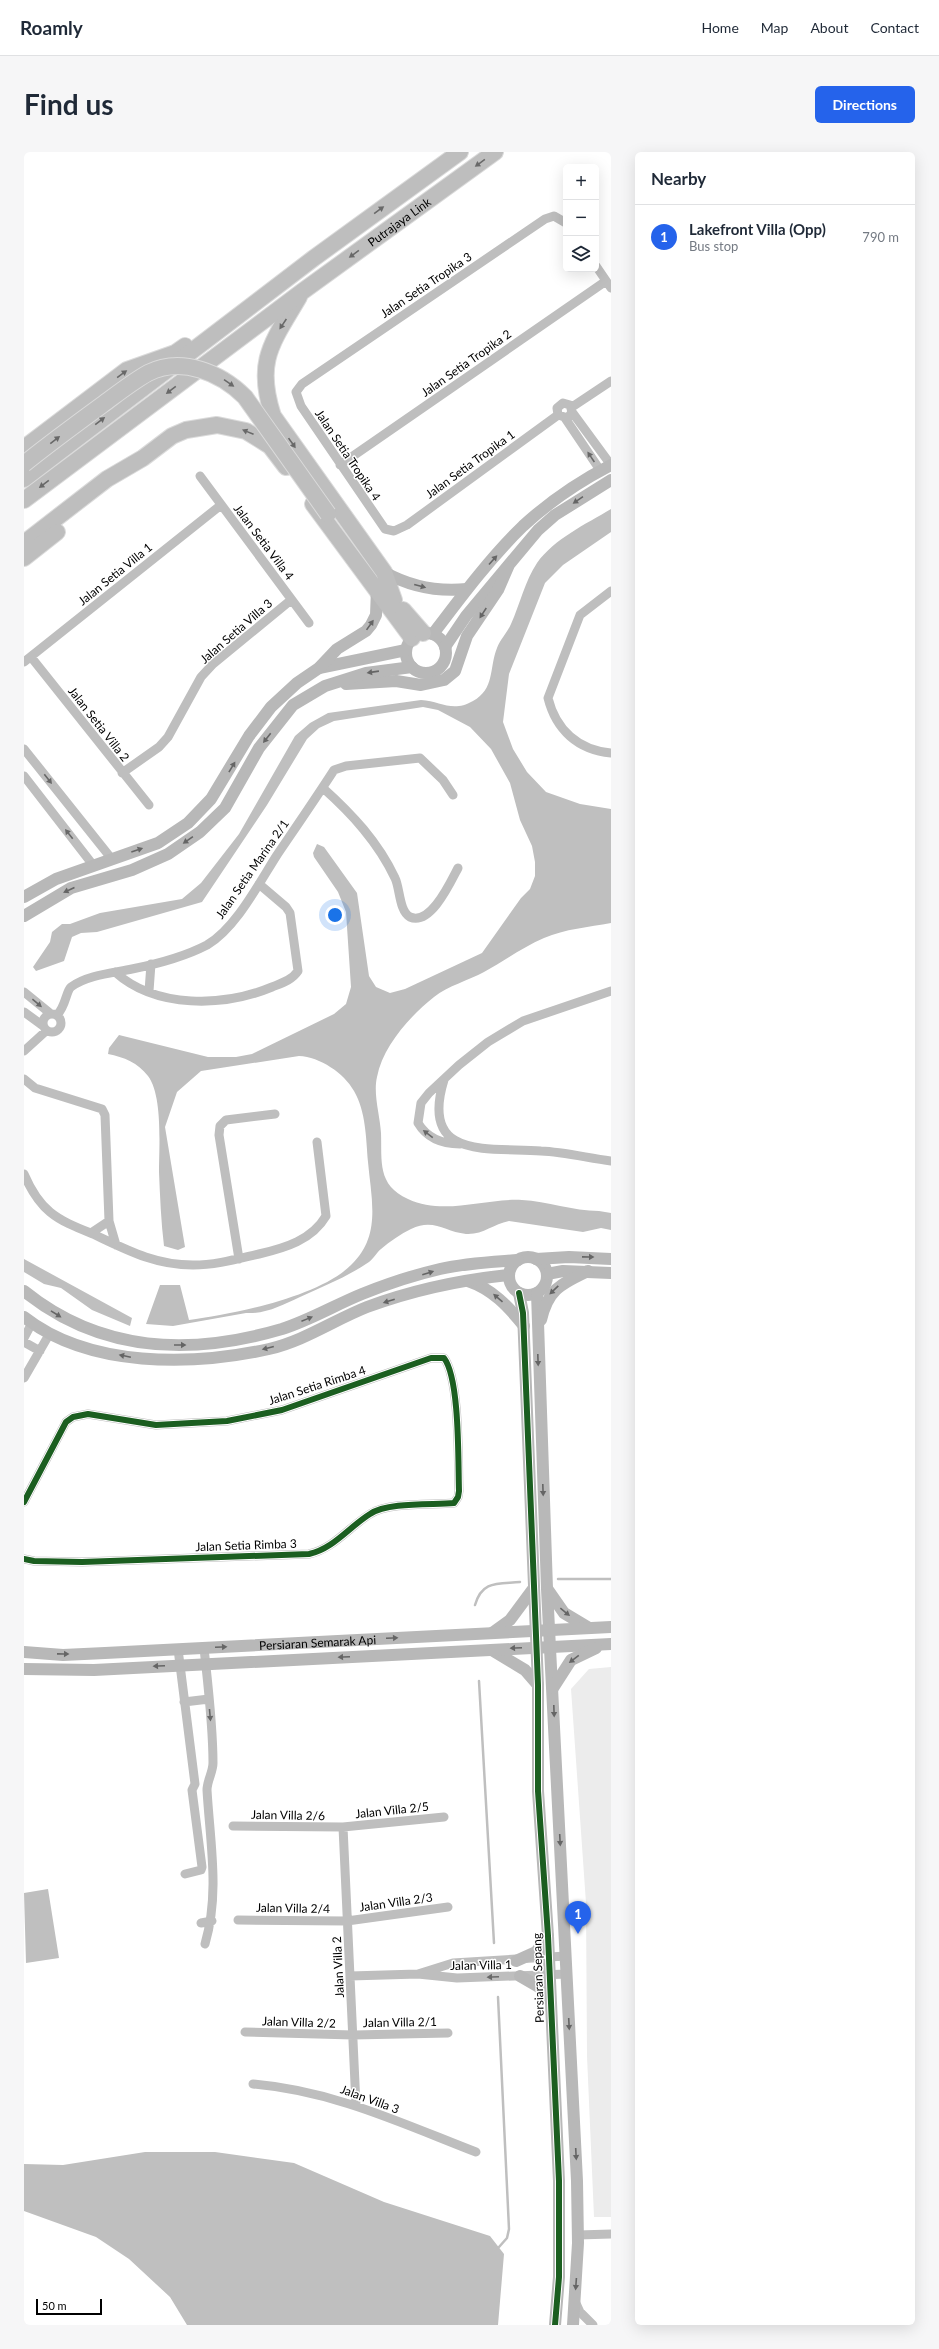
<!DOCTYPE html>
<meta charset="utf-8">
<style>
:root{--surface:#fff;--page:#f6f6f7;--text:#1f2937;--muted:#747a83;--line:#e0e1e3;--accent:#2563eb}
body{margin:0;font-family:Lato,sans-serif;background:var(--page);color:var(--text)}
.controls{position:absolute;right:12px;top:12px;display:grid;overflow:hidden;border-radius:6px;box-shadow:0 4px 16px #0002}
.controls button{width:36px;height:36px;display:grid;place-items:center;padding:0;border:0;border-bottom:1px solid var(--line);background:var(--surface);color:var(--text);font:20px sans-serif}
.scale{position:absolute;left:12px;bottom:10px;width:66px;box-sizing:border-box;padding-left:4px;border:2px solid #000;border-top:0;font-size:11px;line-height:14px;white-space:nowrap;color:#000;-webkit-text-stroke:3px #fff;paint-order:stroke}
.you{position:absolute;left:311px;top:763px;width:14px;height:14px;margin:-10px;border:3px solid #fff;border-radius:50%;background:#1a73e8;box-shadow:0 0 0 6px #1a73e833}
.badge{display:grid;place-items:center;width:26px;height:26px;border-radius:50%;background:var(--accent);color:#fff;font-size:13px;font-weight:700}
.pin{position:absolute;translate:-50% -33px;filter:drop-shadow(0 1px 2px #0008)}
.pin::after{content:'';position:absolute;top:21px;width:14px;height:12px;background:inherit;clip-path:polygon(0 0,100% 0,50% 100%)}
.list{margin:0;padding:0;list-style:none}
h2{display:flex;justify-content:space-between;align-items:center;height:52px;margin:0;padding:0 16px;font-size:17px}
h2 small{font-size:13px;font-weight:400;color:var(--muted)}
.list li{display:grid;grid-template-columns:26px 1fr auto;gap:12px;align-items:center;box-sizing:border-box;height:64px;padding:0 16px;border-top:1px solid var(--line)}
.list b{display:block;font-size:15px;white-space:nowrap}
.list p{margin:0;font-size:13px;white-space:nowrap;color:var(--muted)}
.list em{font-size:13px;font-style:normal;color:var(--muted)}
.icon{flex:none;width:22px;height:22px;fill:none;stroke:currentColor;stroke-width:2;stroke-linecap:round;stroke-linejoin:round}
.map{position:relative;flex:none;width:587px;height:2173px;overflow:hidden;border-radius:6px}
header{display:flex;align-items:center;gap:24px;box-sizing:border-box;height:56px;padding:0 20px;background:var(--surface);border-bottom:1px solid var(--line)}
header strong{font-size:19px}
nav{display:flex;gap:22px;margin-inline-start:auto;font-size:14px}
.intro{display:flex;align-items:center;justify-content:space-between;box-sizing:border-box;height:96px;padding:0 24px}
h1{margin:0;font-size:28px}
.button{padding:10px 18px;border-radius:6px;background:var(--accent);color:#fff;font-size:14px;font-weight:700}
main{display:flex;gap:24px;padding:0 24px}
aside{flex:1;background:var(--surface);border-radius:6px;box-shadow:0 4px 16px #0002}
.map>svg:first-child{display:block}
</style>
<header>
<strong>Roamly</strong>
<nav><a>Home</a><a>Map</a><a>About</a><a>Contact</a></nav>
</header>
<div class="intro"><h1>Find us</h1><a class="button">Directions</a></div>
<main>
<div class="map">
<svg width="587" height="2173" viewBox="0 0 587 2173">
<rect width="100%" height="100%" fill="#fff"/>
<path fill="#ececec" d="M587,1515V2065H570L563,1904L562,1751L547,1537L565,1517Z"/>
<path fill="#bfbfbf" d="M587,357V380L539,413L521,431L485,522L479,570L489,597L503,620L522,640L556,652L587,657V771C565,775 541,777 520,786C499,795 480,809 460,820C445,828 424,834 410,845C386,864 359,894 353,925C349,942 356,963 357,981C358,1009 353,1033 384,1047C420,1064 461,1046 498,1048C523,1049 549,1059 575,1059L587,1061V1078L577,1076L559,1080L485,1069C469,1072 459,1083 442,1082C421,1080 410,1066 387,1077C377,1082 366,1089 357,1097C353,1100 350,1106 345,1110C323,1125 300,1134 276,1145C258,1153 243,1162 222,1161L149,1174L122,1172L136,1133H156L165,1168C210,1162 295,1145 327,1113C358,1084 347,1046 344,1010C342,986 342,960 330,939C320,921 296,905 275,904L177,919L153,940L141,975L161,1095L154,1098L140,1094C137,1070 136,1044 135,1020C135,995 139,944 124,924C114,911 100,905 84,902L85,896L95,883L184,905H212L228,902L310,862L322,852L327,835L322,760L314,740L290,705L289,701L293,692L300,695L333,741L345,824L352,835L366,841L381,837L458,801L497,746L506,737L511,724V710L508,694L496,668L486,631L467,597L446,575L414,558L399,555L310,569L295,576L283,587L243,653L178,750L73,780L57,781L48,785L40,809L12,819L9,815L26,790L28,780L38,772H46L76,761L158,747L177,731L215,682L271,584L286,571L304,561L397,548C417,549 428,561 449,549C471,537 465,516 473,496C476,488 483,481 487,472C496,452 501,429 513,411C530,387 562,372 587,357Z
M0,1107L108,1166L106,1174L68,1158L37,1136L20,1132L0,1120Z
M24,1737L35,1806L2,1811L0,1741Z
M121,2000H191L270,2011L360,2050L466,2084L480,2102L474,2173H163L146,2145L105,2107L72,2085L0,2059V2012L39,2013Z"/>
<g fill="none" stroke-linecap="round" stroke-linejoin="round">
<path stroke="#bfbfbf" stroke-width="2.5" d="M534,1427H587
M451,1453C458,1428 474,1432 496,1430
M455,1529L470,1791
M474,1845L485,2077L483,2086L475,2095"/>
<defs>
<g id="highway">
<path d="M275,145C248,191 231,209 249,264L360,420L370,448"/>
<path d="M0,296L103,218L151,201L161,194"/>
<path d="M0,327L290,106L436,0"/>
<path id="s2" d="M0,348L279,139L471,0"/>
<path d="M289,352L388,486"/>
<path d="M0,391L83,327L119,306L148,284L162,278L193,273L222,279L246,294L262,315"/>
<path d="M0,406L33,380"/>
<path d="M379,458L399,481"/>
</g>
</defs>
<use href="#highway" stroke="#dbdbdb" stroke-width="18"/>
<path stroke="#bebebe" stroke-width="9" d="M572,114L587,136
M548,255L587,229
M548,260L544,266L534,263L533,256L539,251L546,253L548,260L587,313
M534,263L383,373L370,379L361,377L277,254L272,240L278,232L521,67L530,64L542,71
M541,266L576,318
M316,313L582,129
M176,324L285,471
M587,439L556,463L524,546C532,578 554,598 587,601
M7,505L125,653
M0,510L197,353
M0,597L87,706
M98,621L135,595L144,585L177,525L189,512L267,448
M0,624L69,713
M299,636C328,662 354,690 371,726C376,736 375,759 386,765C407,774 427,729 434,716
M91,820C132,857 200,855 248,835C258,831 268,828 274,819L266,761L262,755L235,732
M125,839L127,812
M0,840L27,862
M0,860L18,873
M19 871a9 9 0 1 1 18 0a9 9 0 1 1-18 0Z
M33,863C42,854 42,839 47,835C63,823 89,821 108,817C133,812 160,805 183,793C212,776 235,731 253,703C272,675 292,646 310,618L322,614L396,606L419,628L429,643
M0,899L22,879
M0,927L11,936L78,957L81,963L85,1069L92,1093
M420,928C395,1009 466,995 517,999C540,1000 564,1006 587,1009
M436,992C419,992 403,986 394,971L397,951L405,941L435,913L464,890L499,869L587,839
M0,1022C6,1036 14,1050 26,1060C38,1070 54,1076 69,1082C103,1098 131,1113 169,1113C192,1113 213,1107 235,1102C261,1096 288,1088 302,1064L293,990
M67,1081L85,1069
M215,1107L195,983L196,974L202,968L251,962
M0,1186L8,1171
M0,1190L16,1199
M0,1226L26,1181
M0,1350L42,1270L49,1265L64,1262L132,1273L203,1269L258,1258L407,1206H420C436,1227 434,1310 435,1339L434,1345L430,1351C408,1353 364,1350 346,1362C325,1375 309,1397 285,1402L58,1410L10,1409L0,1407
M180,1496C184,1534 189,1573 189,1611C189,1620 183,1629 183,1638C186,1690 196,1741 181,1792
M154,1497L171,1632L168,1638L178,1715L177,1718L161,1722
M160,1550L185,1547
M209,1674L319,1675L420,1665
M319,1675L332,1953
M214,1768L323,1769L424,1755
M177,1771L188,1769
M542,1804L429,1811L394,1822L433,1826L543,1822
M326,1824L394,1822
M221,1880L329,1883L424,1881
M229,1932C310,1939 377,1971 452,2000
M554,2083L587,2082
M551,2149L556,2160L569,2173"/>
<g stroke="#b8b8b8" stroke-width="12">
<path d="M360,420C385,434 414,440 443,437"/>
<circle cx="402" cy="501" r="20"/>
<path d="M409,482C437,445 466,406 499,374C525,350 556,329 587,313"/>
<path d="M421,495L442,464L514,378L531,363L587,328"/>
<path d="M295,516L382,498"/>
<path d="M322,532L372,529L397,533L420,528L431,519L443,484L474,438L484,415"/>
<path d="M0,745L32,727L134,691L164,671L187,647L225,584L247,555L273,531L295,516L313,497L342,479L347,473L352,463L353,437"/>
<path d="M0,764L47,736L108,718L144,702L176,680L201,656L235,596L269,553L301,534L342,521L388,515"/>
<circle cx="504" cy="1124" r="19"/>
<path d="M512,1107L545,1105L587,1107"/>
<path d="M523,1122L539,1119L587,1121"/>
<path d="M444,1129C468,1137 484,1154 500,1174"/>
<path d="M0,1139C77,1201 166,1204 258,1177C286,1168 311,1153 338,1142C363,1132 390,1123 416,1117C442,1111 468,1110 494,1108"/>
<path d="M495,1141L499,1161L514,1533V1639L524,1784L535,2029V2125L531,2173"/>
<path d="M513,1141L523,1437L553,2029L554,2091L549,2173"/>
<path d="M0,1165C65,1216 168,1214 245,1197C280,1189 310,1168 343,1155C389,1138 436,1128 484,1123"/>
<path d="M517,1168C524,1137 537,1132 564,1119"/>
<path d="M524,1438L540,1461L565,1476"/>
<path d="M468,1481L486,1468L509,1437"/>
<path d="M468,1498L501,1518L514,1533"/>
<path id="s1" d="M0,1500L39,1503L81,1501L587,1475"/>
<path d="M0,1517L70,1518L587,1492"/>
<path d="M529,1536L547,1508L572,1496"/>
<path d="M492,1809L512,1800L524,1784"/>
<path d="M496,1824L515,1835L525,1845"/>
</g>
<use href="#highway" stroke="#bebebe" stroke-width="16"/>
<defs>
<path id="highway-bridge" d="M0,312C26,291 52,272 78,253C93,242 108,230 124,221C158,204 197,221 221,245L304,362"/>
</defs>
<use href="#highway-bridge" stroke="#dbdbdb" stroke-width="18" stroke-linecap="butt"/>
<use href="#highway-bridge" stroke="#bebebe" stroke-width="16"/>
<defs>
<path id="cycleway" d="M495,1141L499,1161L514,1533V1639L524,1784L535,2029V2125L531,2173
M0,1350L42,1270L49,1265L64,1262L132,1273L203,1269L258,1258L407,1206H420C436,1227 434,1310 435,1339L434,1345L430,1351C408,1353 364,1350 346,1362C325,1375 309,1397 285,1402L58,1410L10,1409L0,1407"/>
</defs>
<use href="#cycleway" stroke="#fff" stroke-width="8"/>
<use href="#cycleway" stroke="#1b5e20" stroke-width="6"/>
</g>
<defs><path id="oneway-solid" d="M-6-.8H1V-3.2L6.5 0L1 3.2V.8H-6Z"/></defs>
<g fill="#686868">
<use href="#oneway-solid" transform="translate(456 11) rotate(144)"/>
<use href="#oneway-solid" transform="translate(355 58) rotate(-36)"/>
<use href="#oneway-solid" transform="translate(330 102) rotate(144)"/>
<use href="#oneway-solid" transform="translate(259 172) rotate(124)"/>
<use href="#oneway-solid" transform="translate(98 222) rotate(-36)"/>
<use href="#oneway-solid" transform="translate(205 231) rotate(34)"/>
<use href="#oneway-solid" transform="translate(147 238) rotate(143)"/>
<use href="#oneway-solid" transform="translate(76 269) rotate(-37)"/>
<use href="#oneway-solid" transform="translate(224 280) rotate(-158)"/>
<use href="#oneway-solid" transform="translate(31 288) rotate(-38)"/>
<use href="#oneway-solid" transform="translate(268 291) rotate(55)"/>
<use href="#oneway-solid" transform="translate(567 305) rotate(-124)"/>
<use href="#oneway-solid" transform="translate(20 332) rotate(143)"/>
<use href="#oneway-solid" transform="translate(24 627) rotate(52)"/>
<use href="#oneway-solid" transform="translate(45 682) rotate(-128)"/>
<use href="#oneway-solid" transform="translate(13 851) rotate(40)"/>
<use href="#oneway-solid" transform="translate(404 982) rotate(-143)"/>
<use href="#oneway-solid" transform="translate(186 1563) rotate(85)"/>
<use href="#oneway-solid" transform="translate(469 1825) rotate(178)"/>
</g>
<g fill="#656565">
<use href="#oneway-solid" transform="translate(554 348) rotate(146)"/>
<use href="#oneway-solid" transform="translate(469 408) rotate(-48)"/>
<use href="#oneway-solid" transform="translate(396 434) rotate(15)"/>
<use href="#oneway-solid" transform="translate(459 461) rotate(123)"/>
<use href="#oneway-solid" transform="translate(346 473) rotate(-55)"/>
<use href="#oneway-solid" transform="translate(349 520) rotate(172)"/>
<use href="#oneway-solid" transform="translate(243 586) rotate(128)"/>
<use href="#oneway-solid" transform="translate(208 615) rotate(-59)"/>
<use href="#oneway-solid" transform="translate(164 688) rotate(145)"/>
<use href="#oneway-solid" transform="translate(113 698) rotate(-19)"/>
<use href="#oneway-solid" transform="translate(45 738) rotate(156)"/>
<use href="#oneway-solid" transform="translate(564 1105) rotate(1)"/>
<use href="#oneway-solid" transform="translate(404 1121) rotate(-17)"/>
<use href="#oneway-solid" transform="translate(530 1138) rotate(136)"/>
<use href="#oneway-solid" transform="translate(474 1146) rotate(-139)"/>
<use href="#oneway-solid" transform="translate(365 1149) rotate(163)"/>
<use href="#oneway-solid" transform="translate(32 1162) rotate(32)"/>
<use href="#oneway-solid" transform="translate(283 1167) rotate(-22)"/>
<use href="#oneway-solid" transform="translate(156 1193)"/>
<use href="#oneway-solid" transform="translate(244 1196) rotate(166)"/>
<use href="#oneway-solid" transform="translate(101 1204) rotate(-168)"/>
<use href="#oneway-solid" transform="translate(514 1208) rotate(88)"/>
<use href="#oneway-solid" transform="translate(519 1338) rotate(88)"/>
<use href="#oneway-solid" transform="translate(541 1460) rotate(39)"/>
<use href="#oneway-solid" transform="translate(368 1486) rotate(-3)"/>
<use href="#oneway-solid" transform="translate(197 1495) rotate(-3)"/>
<use href="#oneway-solid" transform="translate(492 1496) rotate(177)"/>
<use href="#oneway-solid" transform="translate(39 1502) rotate(1)"/>
<use href="#oneway-solid" transform="translate(320 1505) rotate(177)"/>
<use href="#oneway-solid" transform="translate(550 1507) rotate(143)"/>
<use href="#oneway-solid" transform="translate(135 1514) rotate(177)"/>
<use href="#oneway-solid" transform="translate(530 1559) rotate(88)"/>
<use href="#oneway-solid" transform="translate(536 1688) rotate(87)"/>
<use href="#oneway-solid" transform="translate(545 1872) rotate(87)"/>
<use href="#oneway-solid" transform="translate(552 2002) rotate(87)"/>
<use href="#oneway-solid" transform="translate(552 2132) rotate(94)"/>
</g>
<g text-anchor="middle" dominant-baseline="central" stroke-width="3" stroke-linejoin="round" paint-order="stroke">
<g font-size="12" fill="#000" stroke="#fff">
<text stroke="none"><textPath href="#s2" startOffset="467">Putrajaya Link</textPath></text>
<text transform="translate(402 133) rotate(-34)">Jalan Setia Tropika 3</text>
<text transform="translate(442 211) rotate(-35)">Jalan Setia Tropika 2</text>
<text transform="translate(324 303) rotate(56)">Jalan Setia Tropika 4</text>
<text transform="translate(446 312) rotate(-36)">Jalan Setia Tropika 1</text>
<text transform="translate(240 390) rotate(53)">Jalan Setia Villa 4</text>
<text transform="translate(91 422) rotate(-39)">Jalan Setia Villa 1</text>
<text transform="translate(212 479) rotate(-41)">Jalan Setia Villa 3</text>
<text transform="translate(75 572) rotate(52)">Jalan Setia Villa 2</text>
<text transform="translate(228 717) rotate(-55)">Jalan Setia Marina 2/1</text>
<text transform="translate(293 1233) rotate(-18)">Jalan Setia Rimba 4</text>
<text transform="translate(222 1393) rotate(-2)">Jalan Setia Rimba 3</text>
<text stroke="none"><textPath href="#s1" startOffset="294">Persiaran Semarak Api</textPath></text>
<text transform="translate(368 1658) rotate(-6)">Jalan Villa 2/5</text>
<text transform="translate(264 1663) rotate(1)">Jalan Villa 2/6</text>
<text transform="translate(372 1750) rotate(-8)">Jalan Villa 2/3</text>
<text transform="translate(269 1756) rotate(1)">Jalan Villa 2/4</text>
<text transform="translate(457 1813) rotate(-1)">Jalan Villa 1</text>
<text transform="translate(314 1815) rotate(-93)">Jalan Villa 2</text>
<text transform="translate(514 1826) rotate(-92)">Persiaran Sepang</text>
<text transform="translate(275 1870) rotate(2)">Jalan Villa 2/2</text>
<text transform="translate(376 1870) rotate(-1)">Jalan Villa 2/1</text>
<text transform="translate(346 1947) rotate(20)">Jalan Villa 3</text>
</g>
</g>
</svg>
<div class="controls">
<button>+</button>
<button>−</button>
<button><svg class="icon" aria-label="layers" viewBox="0 0 24 24"><path d="M12 4l9 5-9 5-9-5zM3 14l9 5 9-5"/></svg></button>
</div>
<div class="scale">50 m</div>
<div class="you"></div>
<div class="pin badge" style="left:554px;top:1782px">1</div>
</div>
<aside>
<h2>Nearby<small></small></h2>
<ul class="list">
<li><span class="badge">1</span><div><b>Lakefront Villa (Opp)</b><p>Bus stop</p></div><em>790 m</em></li>
</ul>
</aside>
</main>
